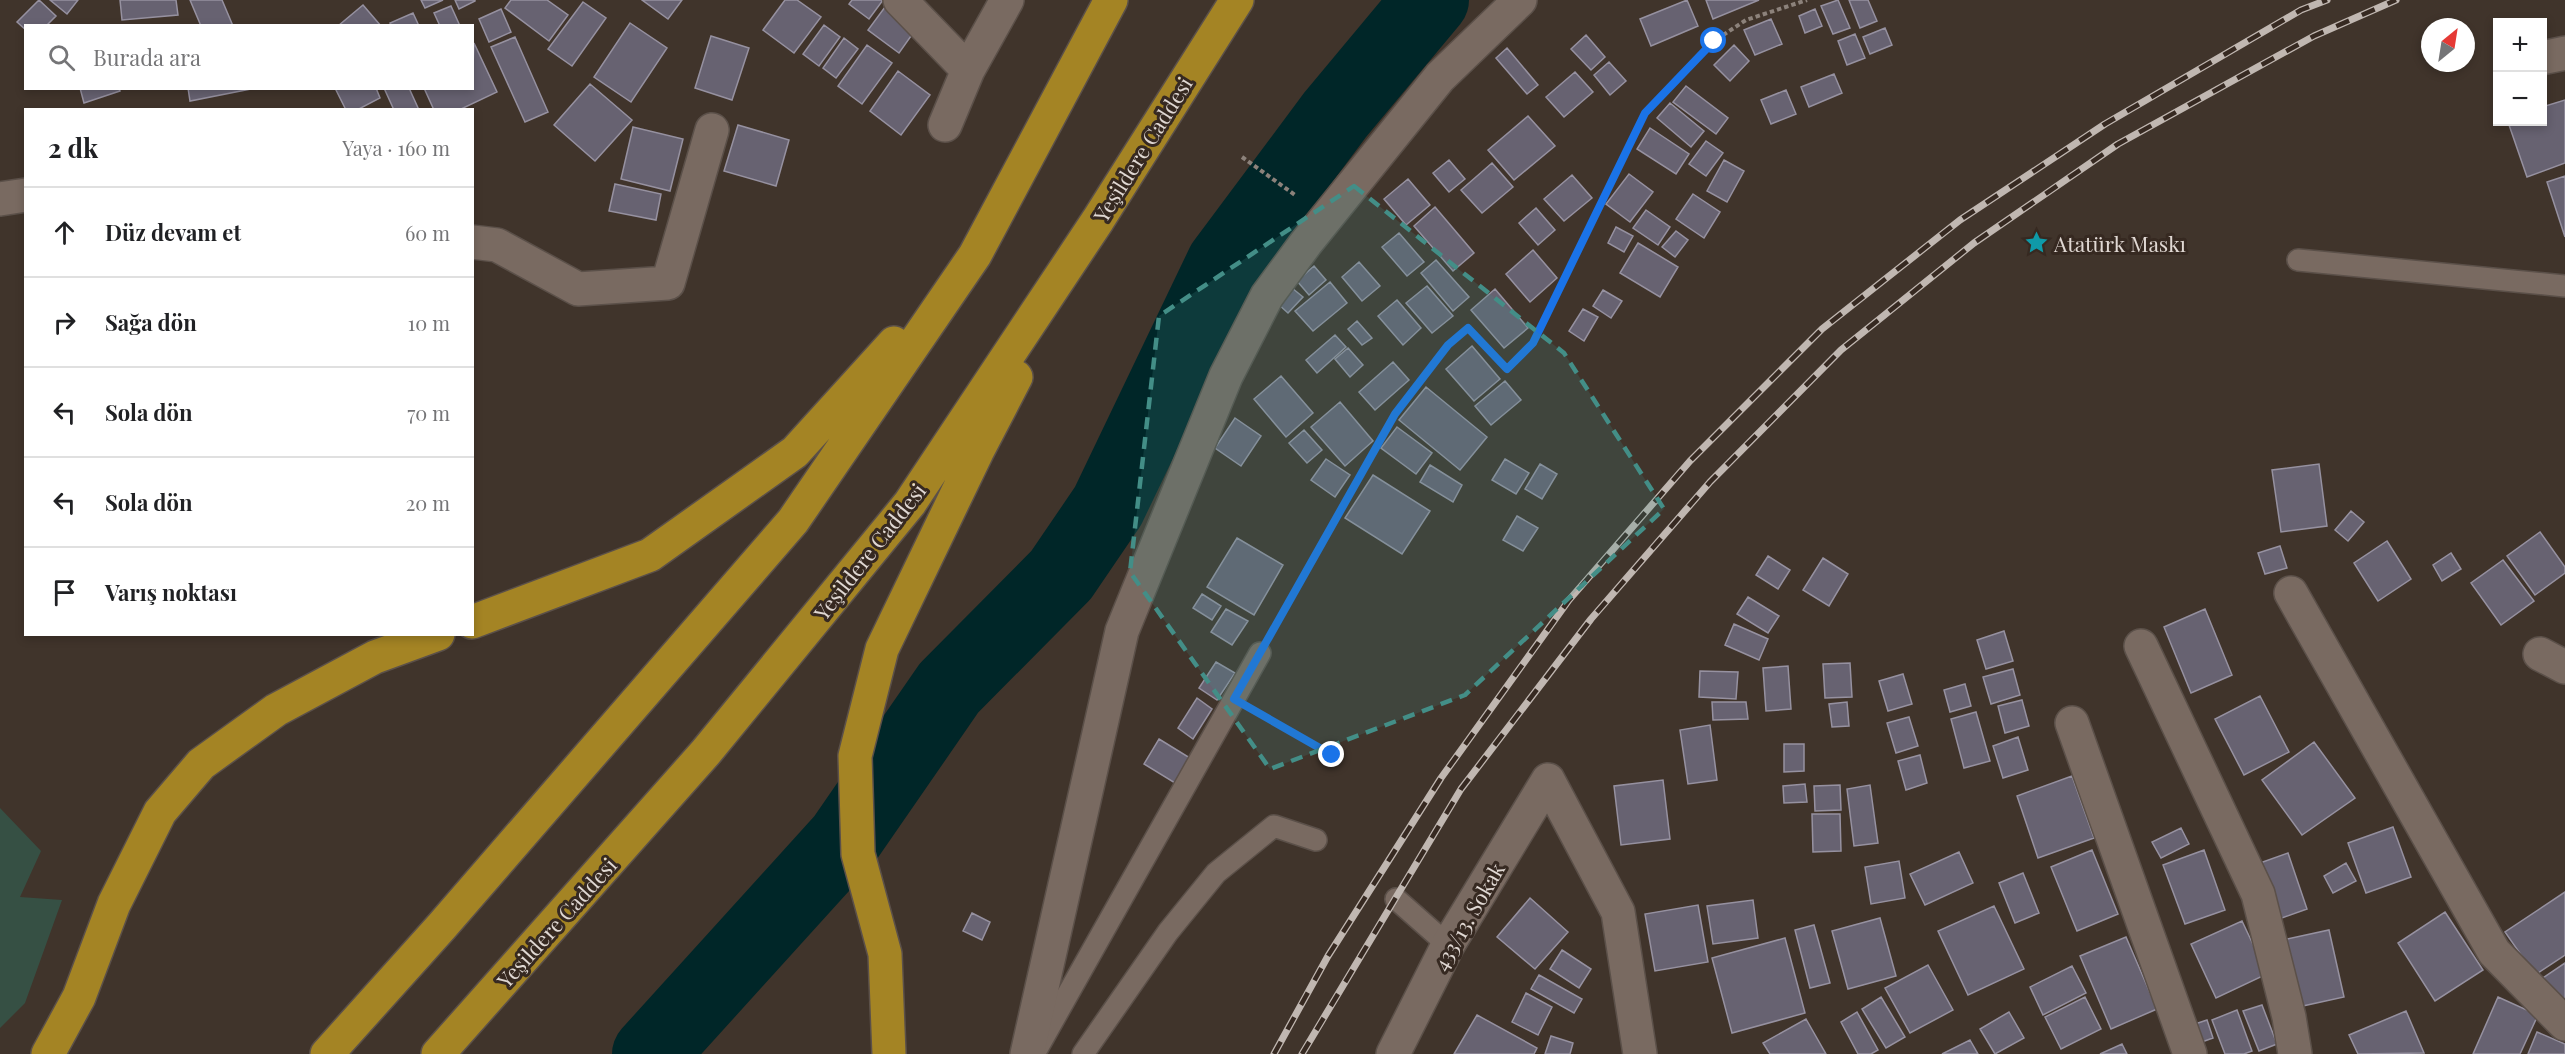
<!DOCTYPE html>
<html lang="tr">
<meta charset="utf-8">
<style>
:root{--surface:#fff;--page:#f6f6f6;--text:#202124;--muted:#757577;--line:#e0e0e0}
body{margin:0;font-family:"Playfair Display",serif;background:var(--page);color:var(--text)}
.controls{position:absolute;right:18px;top:18px;display:grid;overflow:hidden;border-radius:0px;box-shadow:0 3px 9px #0003}
.controls button{width:54px;height:54px;display:grid;place-items:center;padding:0;border:0;border-bottom:2px solid var(--line);background:var(--surface);color:var(--text);font:30px sans-serif}
.compass{position:absolute;left:2421px;top:18px;width:54px;height:54px;border-radius:50%;background:var(--surface);box-shadow:0 3px 9px #0003;rotate:30deg}
.stop{position:absolute;width:18px;height:18px;margin:-14px;border:4px solid #1a73e8;border-radius:50%;background:#fff}
.stop.end{background:#1a73e8;border-color:#fff;box-shadow:0 2px 6px #0008}
.list{margin:0;padding:0;list-style:none}
h2{display:flex;justify-content:space-between;align-items:center;height:78px;margin:0;padding:0 24px;font-size:26px}
h2 small{font-size:20px;font-weight:400;color:var(--muted)}
.list li{display:grid;grid-template-columns:39px 1fr auto;gap:18px;align-items:center;box-sizing:border-box;height:90px;padding:0 24px;border-top:2px solid var(--line)}
.list b{display:block;font-size:22px;white-space:nowrap}
.list em{font-size:20px;font-style:normal;color:var(--muted)}
.icon{flex:none;width:33px;height:33px;fill:none;stroke:currentColor;stroke-width:2;stroke-linecap:round;stroke-linejoin:round}
.map{position:relative;flex:none;width:2565px;height:1054px;overflow:hidden}
.search{position:absolute;background:var(--surface);box-shadow:0 3px 9px #0003;left:24px;top:24px;width:450px;height:66px;display:flex;align-items:center;gap:15px;box-sizing:border-box;padding:0 21px;border-radius:0px;color:var(--muted);font-size:22px}
.panel{position:absolute;background:var(--surface);box-shadow:0 3px 9px #0003;left:24px;top:108px;width:450px;height:528px;border-radius:0px}
.map>svg:first-child{display:block}
</style>
<div class="map">
<svg width="2565" height="1054" viewBox="0 0 2565 1054">
<rect width="100%" height="100%" fill="#40342b"/>
<path fill="#365044" d="M0,808L41,851L20,897L62,900L25,1003L0,1028Z"/>
<g fill="none" stroke-linecap="round" stroke-linejoin="round">
<path stroke="#002628" stroke-width="76" d="M650,1054L844,840L949,688L1061,575L1108,506L1224,264L1335,115L1431,0"/>
</g>
<path fill="#676271" stroke="#9691a0" stroke-width="1.5" d="M39,0L56,16L46,26H26V30L17,22Z
M50,0H78L67,14Z
M120,0H176L178,15L122,20Z
M190,0H222L233,26H201Z
M421,0H443L425,8Z
M455,0H475V1L459,9Z
M511,0H547L568,15L549,41L505,8Z
M642,0H682L668,19Z
M785,0H797L821,17L794,53L763,30Z
M852,0H883L869,19L849,4Z
M1687,0L1698,26L1651,46L1640,19Z
M1706,0H1759L1713,19Z
M1838,0L1850,28L1833,34L1821,6Z
M1849,0H1868L1877,21L1860,28Z
M583,2L606,18L572,66L548,49Z
M363,5L381,26H338Z
M451,6L460,26H440L434,13Z
M885,7L916,29L899,53L868,30Z
M501,9L511,32L489,42L479,19Z
M1815,9L1822,26L1805,33L1799,16Z
M413,13L419,26H392L390,23Z
M1771,19L1782,44L1755,55L1744,30Z
M630,23L667,48L631,102L594,77Z
M824,25L840,37L819,66L803,54Z
M1885,28L1892,45L1870,54L1863,37Z
M1855,34L1865,58L1847,65L1838,41Z
M1586,35L1605,57L1591,70L1571,49Z
M711,36L749,48L732,100L695,88Z
M515,37L548,112L525,122L491,47Z
M844,38L858,49L836,78L823,68Z
M474,43L497,92L459,110H434L424,88H472Z
M867,45L892,63L862,104L838,86Z
M1734,45L1749,61L1730,81L1714,65Z
M1507,48L1538,85L1527,94L1496,58Z
M1609,62L1626,81L1610,95L1594,75Z
M898,71L930,95L901,135L870,111Z
M1575,72L1593,92L1564,117L1546,97Z
M1834,74L1842,93L1809,107L1801,87Z
M590,84L632,120L595,161L554,125Z
M1686,86L1728,118L1716,134L1673,102Z
M80,88H119L120,91L84,103Z
M188,88H256L190,101Z
M335,88H376L380,98L357,110H346Z
M384,88H409L419,110H394Z
M1786,90L1796,114L1771,124L1761,100Z
M2565,100V163L2527,177L2508,122H2542V107Z
M1670,103L1704,131L1691,147L1657,118Z
M1528,116L1555,146L1514,180L1488,150Z
M738,125L789,140L776,186L724,171Z
M633,127L683,139L670,191L621,179Z
M1650,128L1689,154L1676,174L1637,149Z
M1706,141L1723,153L1706,176L1689,164Z
M1449,160L1465,179L1449,192L1433,173Z
M1724,160L1744,171L1727,202L1707,191Z
M1492,163L1513,187L1482,213L1461,190Z
M1629,174L1653,192L1630,222L1606,204Z
M1572,175L1592,198L1564,221L1544,199Z
M2565,176V237L2547,182Z
M1408,179L1430,205L1406,225L1384,199Z
M615,184L661,194L656,220L609,211Z
M1693,194L1720,212L1704,238L1676,219Z
M1435,207L1474,253L1453,271L1414,226Z
M1536,208L1555,230L1538,245L1519,223Z
M1646,210L1670,227L1658,245L1633,228Z
M1616,227L1633,236L1624,252L1608,243Z
M1676,231L1688,240L1675,257L1662,247Z
M1399,233L1424,262L1407,276L1382,247Z
M1638,243L1678,267L1660,297L1620,273Z
M1533,250L1557,278L1530,302L1506,274Z
M1436,260L1469,297L1453,311L1421,273Z
M1359,262L1380,286L1362,301L1342,277Z
M1314,266L1326,280L1309,295L1297,281Z
M1330,282L1347,303L1313,331L1295,311Z
M1427,286L1453,316L1432,333L1406,303Z
M1292,288L1303,297L1288,313L1278,304Z
M1495,289L1528,328L1504,348L1471,310Z
M1603,290L1622,301L1611,318L1593,306Z
M1397,300L1421,328L1403,345L1378,316Z
M1583,309L1598,317L1584,341L1569,331Z
M1357,321L1372,338L1362,345L1348,329Z
M1335,335L1346,347L1317,373L1306,360Z
M1472,346L1500,379L1474,401L1446,369Z
M1348,348L1363,365L1350,377L1335,359Z
M1393,362L1409,380L1375,410L1359,392Z
M1281,376L1313,413L1286,437L1254,399Z
M1505,381L1521,400L1491,425L1475,406Z
M1426,387L1487,437L1460,470L1399,420Z
M1340,402L1373,441L1345,466L1311,427Z
M1235,418L1261,436L1241,466L1215,448Z
M1397,427L1432,453L1416,474L1381,448Z
M1304,430L1322,450L1307,463L1289,443Z
M1326,459L1350,475L1335,497L1311,480Z
M1505,459L1529,473L1516,494L1492,480Z
M1540,464L1557,474L1542,499L1525,489Z
M2319,464L2327,526L2281,532L2272,470Z
M1430,465L1462,485L1453,502L1420,482Z
M1373,475L1430,511L1402,554L1345,518Z
M2351,511L2364,522L2348,541L2335,530Z
M1517,516L1538,528L1523,551L1503,540Z
M2540,532L2565,567V573L2535,595L2507,556Z
M1237,538L1283,565L1254,615L1207,587Z
M2387,541L2411,579L2378,601L2354,563Z
M2280,546L2287,568L2265,574L2258,553Z
M2451,553L2461,569L2442,581L2433,565Z
M1768,556L1790,570L1778,589L1756,575Z
M1823,558L1848,574L1829,606L1803,590Z
M2503,560L2534,601L2501,625L2471,583Z
M1202,594L1221,606L1212,620L1193,608Z
M1748,597L1779,616L1768,633L1737,614Z
M1226,609L1248,621L1232,645L1211,632Z
M2205,609L2232,675L2191,693L2164,627Z
M1734,624L1768,639L1759,660L1725,645Z
M2004,631L2013,661L1986,669L1977,640Z
M1216,662L1235,673L1217,700L1199,688Z
M1850,663L1852,697L1825,698L1823,664Z
M1788,666L1791,709L1766,711L1763,668Z
M2013,669L2020,695L1991,704L1983,677Z
M1700,671L1738,672L1736,699L1699,697Z
M1903,674L1912,704L1888,711L1879,681Z
M1965,684L1971,706L1950,712L1944,690Z
M2260,696L2289,752L2244,775L2215,719Z
M1197,698L1212,709L1193,739L1178,728Z
M2022,700L2029,726L2005,733L1998,706Z
M1712,702H1746L1748,719L1713,720Z
M1847,702L1849,726L1832,727L1829,704Z
M1976,712L1990,761L1964,768L1951,719Z
M1909,717L1918,746L1896,753L1887,723Z
M1710,725L1717,780L1688,784L1680,730Z
M2018,737L2028,770L2003,778L1993,746Z
M1159,739L1190,758L1175,783L1144,764Z
M2314,742L2355,798L2302,835L2262,780Z
M1784,744H1804V771L1784,772Z
M1920,755L1927,783L1906,790L1898,761Z
M2072,776L2094,838L2038,858L2017,796Z
M1663,780L1670,839L1621,845L1614,786Z
M1805,784L1807,802L1784,803L1783,786Z
M1840,785L1841,810L1815,811L1814,786Z
M1870,785L1878,843L1854,846L1847,789Z
M1812,814H1840L1841,851L1813,852Z
M2393,827L2411,877L2366,893L2348,843Z
M2181,828L2189,844L2161,858L2152,842Z
M2092,850L2118,914L2077,931L2051,867Z
M2204,850L2225,910L2185,924L2163,865Z
M1959,852L1973,883L1925,905L1910,874Z
M2288,853L2307,909L2279,919L2260,863Z
M1899,861L1905,898L1871,904L1865,867Z
M2346,863L2356,881L2333,893L2324,876Z
M2023,873L2039,913L2015,923L1999,883Z
M2565,892V955L2535,975L2505,932Z
M1530,898L1568,932L1535,969L1497,937Z
M1753,900L1758,938L1713,944L1707,906Z
M1698,905L1708,962L1655,971L1645,914Z
M1994,906L2024,969L1968,995L1938,931Z
M2445,912L2483,970L2435,1001L2398,943Z
M972,913L990,922L982,940L963,931Z
M1880,918L1896,976L1848,989L1832,931Z
M2242,921L2267,974L2216,998L2191,944Z
M1814,925L1830,983L1810,988L1795,930Z
M2329,930L2344,997L2298,1007L2283,940Z
M2126,937L2157,1009L2111,1029L2080,956Z
M1785,938L1805,1013L1732,1033L1712,958Z
M1562,950L1591,969L1579,988L1550,969Z
M2565,963V1010L2540,980Z
M1928,965L1953,1010L1910,1033L1885,988Z
M2072,966L2086,993L2043,1015L2030,987Z
M1539,975L1582,999L1574,1013L1531,989Z
M1526,993L1552,1007L1538,1035L1512,1022Z
M1881,997L1905,1037L1886,1048L1862,1009Z
M2085,997L2101,1029L2061,1049L2045,1017Z
M2498,997L2538,1015L2520,1054H2473Z
M2262,1005L2277,1044L2259,1051L2243,1011Z
M2237,1010L2252,1051L2244,1054H2225L2212,1020Z
M2406,1011L2424,1053L2358,1054L2349,1035Z
M1857,1012L1878,1050L1871,1054H1858L1841,1022Z
M2009,1012L2024,1038L1995,1054L1980,1029Z
M1477,1015L1537,1048L1534,1054H1454Z
M1806,1019L1826,1054H1770L1763,1043Z
M2207,1020L2213,1038L2199,1043L2192,1025Z
M2537,1032L2565,1044V1054H2528Z
M1551,1036L1573,1043L1570,1054H1545Z
M1970,1040L1978,1054H1942Z
M2122,1044L2127,1054H2100Z"/>
<g fill="none" stroke-linecap="round" stroke-linejoin="round">
<defs>
<path id="lane" d="M2298,260L2565,286
M1396,899L1448,945
M1038,1047L1260,653
M1083,1054L1168,932L1216,873L1274,826L1316,840"/>
<path id="street" d="M900,0L968,70
M2542,58L2565,53
M945,125L968,70L1007,0
M0,199L26,195
M472,242L497,245L578,289L668,283L712,130
M2291,593L2494,952L2565,1024
M2141,646L2258,894L2289,1017L2295,1054
M2540,654L2565,667
M2072,723L2190,1054
M1548,780L1618,912L1640,1054
M1393,1054L1448,945L1548,780"/>
<path id="secondary" d="M1027,1054L1122,631L1226,376L1267,296L1306,243L1440,77L1520,0"/>
<path id="highway" d="M472,622L650,555L795,452L894,343
M48,1054L79,997L114,904L160,812L201,764L276,710L375,657L438,634
M327,1054L442,926L793,521L975,255L1111,0
M438,1054L706,752L910,503L1098,220L1237,0
M889,1054L885,954L858,854L855,756L882,649L977,452L1016,377"/>
</defs>
<use href="#lane" stroke="#5b5049" stroke-width="24"/>
<use href="#street" stroke="#5b5049" stroke-width="36"/>
<use href="#secondary" stroke="#5b5049" stroke-width="36"/>
<use href="#highway" stroke="#5b5049" stroke-width="36"/>
<path stroke="#8c827b" stroke-width="4" stroke-dasharray="4.5 3" stroke-linecap="butt" d="M1242,157L1295,195
M1275,627L1395,414L1448,345L1468,328L1507,369L1533,343L1645,113L1714,41L1746,20L1807,0
M1264,716L1332,755"/>
<use href="#lane" stroke="#796a61" stroke-width="21"/>
<use href="#street" stroke="#796a61" stroke-width="33"/>
<use href="#secondary" stroke="#796a61" stroke-width="33"/>
<use href="#highway" stroke="#a48424" stroke-width="33"/>
<defs>
<path id="rail" d="M1274,1054L1328,956L1441,778L1569,600L1690,461L1822,329L1960,220L2105,124L2301,10L2327,0
M1302,1054L1461,789L1591,619L1710,482L1841,350L1974,243L2118,144L2314,36L2396,0"/>
</defs>
<use href="#rail" stroke="#c0b7b1" stroke-width="7"/>
<use href="#rail" stroke="#362921" stroke-width="4.5" stroke-dasharray="14" stroke-linecap="butt"/>
</g>
<g fill="none" stroke-linecap="round" stroke-linejoin="round">
<path stroke="#1a73e8" stroke-width="8" d="M1332,755L1234,699L1395,414L1448,345L1468,328L1507,369L1533,343L1645,113L1714,41"/>
</g>
<path fill="#438e87" fill-opacity="0.2" stroke="#438e87" stroke-width="4.5" stroke-dasharray="12 8" stroke-linejoin="round" d="M1354,186L1564,353L1664,509L1465,695L1270,769L1130,572L1159,316Z"/>
<defs>
<symbol id="sight-bare" viewBox="-9 -9 18 18"><path d="M0-6L1.8-2.2L6-1.7L2.9 1.2L3.7 5.4L0 3.3L-3.7 5.4L-2.9 1.2L-6-1.7L-1.8-2.2Z" fill="#0f9aa8" stroke="#362921" stroke-width="2.5" paint-order="stroke"/></symbol>
</defs>
<g fill-rule="evenodd">
<use href="#sight-bare" x="2020" y="226" width="33" height="33"/>
</g>
<g text-anchor="middle" dominant-baseline="central" stroke-width="6" stroke-linejoin="round" paint-order="stroke">
<g font-size="21" fill="#e0d8d3" stroke="#362921">
<text transform="translate(1142 149) rotate(-58)">Yeşildere Caddesi</text>
<text transform="translate(869 551) rotate(-52)">Yeşildere Caddesi</text>
<text transform="translate(1468 916) rotate(-60)">433/13. Sokak</text>
<text transform="translate(556 922) rotate(-48)">Yeşildere Caddesi</text>
</g>
<g font-size="21" fill="#e0d8d3" stroke="#362921" text-anchor="start">
<text x="2054" y="243">Atatürk Maskı</text>
</g>
</g>
</svg>
<div class="controls">
<button>+</button>
<button>−</button>
</div>
<svg class="compass" viewBox="-18 -18 36 36"><path d="M0-13l5 13h-10z" fill="#e53935"/><path d="M0 13l5-13h-10z" fill="#757577"/></svg>
<div class="stop" style="left:1714px;top:41px"></div>
<div class="stop end" style="left:1332px;top:755px"></div>
<div class="search"><svg class="icon" aria-label="search" viewBox="0 0 24 24"><circle cx="10" cy="10" r="6"/><path d="M15 15l6 6"/></svg>Burada ara</div>
<section class="panel">
<h2>2 dk<small>Yaya · 160 m</small></h2>
<ul class="list">
<li><svg class="icon" aria-label="ahead" viewBox="0 0 24 24"><path d="M12 20V5M6 11l6-6 6 6"/></svg><div><b>Düz devam et</b></div><em>60 m</em></li>
<li><svg class="icon" aria-label="right" viewBox="0 0 24 24"><path d="M7 20v-9h11M14 6l5 5-5 5"/></svg><div><b>Sağa dön</b></div><em>10 m</em></li>
<li><svg class="icon" aria-label="left" viewBox="0 0 24 24"><path d="M17 20v-9H6M10 6l-5 5 5 5"/></svg><div><b>Sola dön</b></div><em>70 m</em></li>
<li><svg class="icon" aria-label="left" viewBox="0 0 24 24"><path d="M17 20v-9H6M10 6l-5 5 5 5"/></svg><div><b>Sola dön</b></div><em>20 m</em></li>
<li><svg class="icon" aria-label="arrive" viewBox="0 0 24 24"><path d="M6 21V4h12l-3 4 3 4H6"/></svg><div><b>Varış noktası</b></div></li>
</ul>
</section>
</div>
